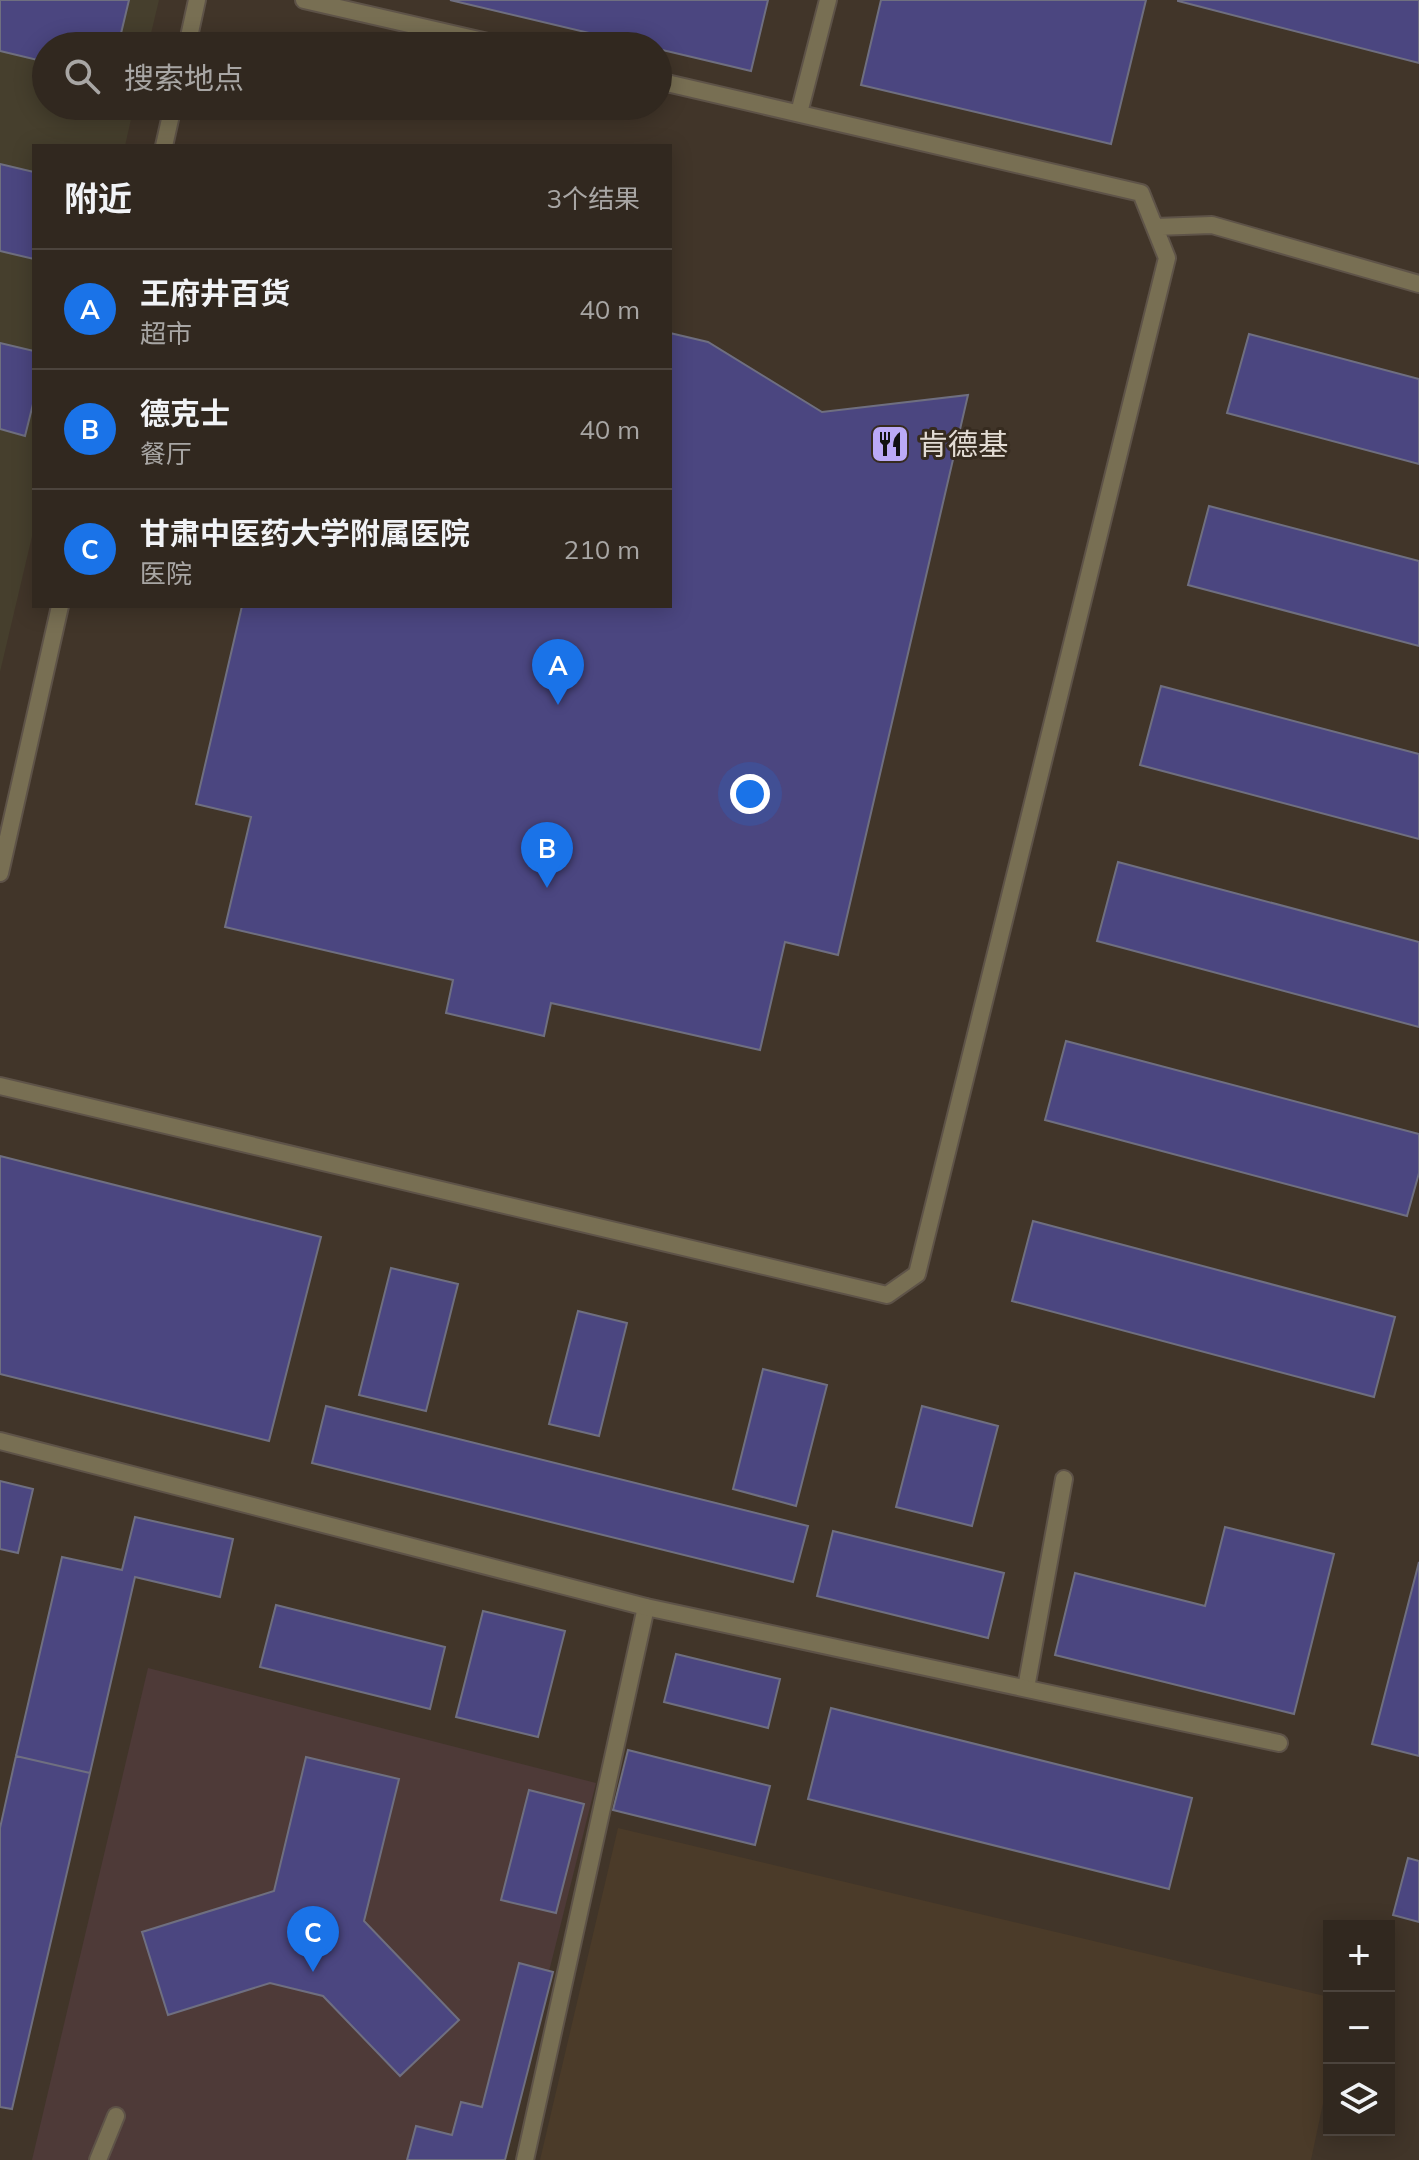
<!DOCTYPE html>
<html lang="zh">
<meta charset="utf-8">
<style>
:root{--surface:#31281f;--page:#393028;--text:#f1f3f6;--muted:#a8a6a4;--line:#4c443d;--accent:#1a73e8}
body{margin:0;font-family:Mulish,"Noto Sans SC",sans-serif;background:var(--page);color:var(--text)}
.controls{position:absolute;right:24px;bottom:24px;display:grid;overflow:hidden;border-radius:0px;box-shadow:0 4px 20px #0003}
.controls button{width:72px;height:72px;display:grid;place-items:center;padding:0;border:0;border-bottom:2px solid var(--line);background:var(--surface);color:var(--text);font:40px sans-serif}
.you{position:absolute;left:750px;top:794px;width:28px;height:28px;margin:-20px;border:6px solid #fff;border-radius:50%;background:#1a73e8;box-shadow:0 0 0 12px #1a73e833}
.badge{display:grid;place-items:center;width:52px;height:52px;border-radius:50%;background:var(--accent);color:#fff;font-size:26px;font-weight:700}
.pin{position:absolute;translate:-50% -66px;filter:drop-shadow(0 2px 4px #0008)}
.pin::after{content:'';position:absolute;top:42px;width:28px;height:24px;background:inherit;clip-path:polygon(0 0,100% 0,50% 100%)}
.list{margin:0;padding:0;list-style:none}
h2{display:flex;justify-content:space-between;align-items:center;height:104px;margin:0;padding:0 32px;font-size:34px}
h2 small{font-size:26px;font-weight:400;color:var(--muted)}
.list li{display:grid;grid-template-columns:52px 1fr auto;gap:24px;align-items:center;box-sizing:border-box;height:120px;padding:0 32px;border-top:2px solid var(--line)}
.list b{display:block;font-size:30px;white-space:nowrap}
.list p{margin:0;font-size:26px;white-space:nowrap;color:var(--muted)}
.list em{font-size:26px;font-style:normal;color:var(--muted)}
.icon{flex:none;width:44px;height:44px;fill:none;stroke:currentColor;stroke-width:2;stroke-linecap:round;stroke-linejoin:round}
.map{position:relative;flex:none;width:1419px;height:2160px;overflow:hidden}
.search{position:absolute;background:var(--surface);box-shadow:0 4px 20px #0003;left:32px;top:32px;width:640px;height:88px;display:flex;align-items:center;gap:20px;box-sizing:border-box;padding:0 28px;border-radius:44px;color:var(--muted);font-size:30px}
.panel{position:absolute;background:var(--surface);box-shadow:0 4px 20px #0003;left:32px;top:144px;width:640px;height:464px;border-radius:0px}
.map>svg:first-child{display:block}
</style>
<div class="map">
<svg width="1419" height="2160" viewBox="0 0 1419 2160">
<rect width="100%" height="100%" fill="#413529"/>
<path fill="#463f2d" d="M0,0H159L148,46H46V106H134L125,146H34V528L0,672Z"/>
<path fill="#4b3b29" d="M618,1828L1329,1997V2075L1311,2160H540Z"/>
<path fill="#4e3a38" d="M148,1668L596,1783L502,2160H32Z"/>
<path fill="#4b4680" stroke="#6f6f80" stroke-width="2" d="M0,0H129L118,46H46V62L0,51Z
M450,0H768L751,71L658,49V46H644Z
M881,0H1146L1111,144L861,85Z
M1419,0V63L1178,1V0Z
M0,164L34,172V259L0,251Z
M670,333L708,342L822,412L968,395L838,955L785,942L760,1050L551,1003L544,1036L446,1013L453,980L225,927L251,817L196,804L242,606H670Z
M1249,334L1419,379V464L1227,413Z
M0,343L34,351V400L25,436L0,429Z
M1209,506L1419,561V646L1188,585Z
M1161,686L1419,754V839L1140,765Z
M1118,862L1419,942V1027L1097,941Z
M1066,1041L1419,1134V1173L1407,1216L1045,1120Z
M0,1156L321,1237L269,1441L0,1374Z
M1033,1221L1395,1317L1374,1397L1012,1301Z
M391,1268L458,1284L426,1411L359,1395Z
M578,1311L627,1323L599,1436L549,1424Z
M763,1369L827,1385L796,1506L733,1489Z
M326,1406L808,1526L793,1582L312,1463Z
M922,1406L998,1426L972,1526L896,1507Z
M0,1481L33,1489L18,1553L0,1549Z
M135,1517L233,1539L220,1597L135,1577L90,1773L16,1756L62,1557L122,1570Z
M1225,1527L1334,1554L1294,1714L1055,1655L1075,1573L1205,1606Z
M833,1531L1004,1573L988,1638L817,1596Z
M1419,1562V1756L1372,1744Z
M276,1605L445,1647L430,1709L260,1667Z
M483,1611L565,1631L538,1737L456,1717Z
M676,1654L780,1679L768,1728L664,1702Z
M831,1708L1192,1798L1169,1889L808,1799Z
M628,1750L770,1786L755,1845L613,1810Z
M16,1756L90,1773L12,2109L0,2107V1828Z
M306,1757L399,1779L364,1921L459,2020L400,2076L323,1996L270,1983L168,2015L142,1932L274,1891Z
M529,1790L584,1804L556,1913L501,1900Z
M1408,1858L1419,1861V1922L1393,1915Z
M519,1963L553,1972L505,2160H407L416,2126L452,2135L461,2102L482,2107Z"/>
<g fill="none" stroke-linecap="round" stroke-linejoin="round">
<defs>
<path id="lane" d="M1026,1688L1064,1479
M98,2160L116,2116
M525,2160L646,1607"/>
<path id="street" d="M304,0L505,46
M187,46L197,0
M799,113L828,0
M164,146L173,106
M1155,227L1212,225L1419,284
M0,873L60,606
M0,1086L887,1295L917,1274L1167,258L1141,193L658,81
M0,1441L646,1607L1279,1743"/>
</defs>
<use href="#lane" stroke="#5e5348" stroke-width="20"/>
<use href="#street" stroke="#5e5348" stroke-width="20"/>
<use href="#lane" stroke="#786f53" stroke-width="16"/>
<use href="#street" stroke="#786f53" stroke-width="16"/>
</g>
<defs>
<symbol id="restaurant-square" viewBox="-11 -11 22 22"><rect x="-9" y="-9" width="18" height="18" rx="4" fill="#bbaaf6" stroke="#362b1f"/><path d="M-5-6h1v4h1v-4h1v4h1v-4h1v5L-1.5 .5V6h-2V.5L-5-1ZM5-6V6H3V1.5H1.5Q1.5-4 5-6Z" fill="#111"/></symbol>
</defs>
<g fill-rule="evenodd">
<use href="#restaurant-square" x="868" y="422" width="44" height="44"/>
</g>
<g text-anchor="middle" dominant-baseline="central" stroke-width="6" stroke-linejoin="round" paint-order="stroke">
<g font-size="30" fill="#e3dcd4" stroke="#362b1f" text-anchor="start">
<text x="918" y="444">肯德基</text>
</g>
</g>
</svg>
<div class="controls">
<button>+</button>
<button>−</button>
<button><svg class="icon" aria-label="layers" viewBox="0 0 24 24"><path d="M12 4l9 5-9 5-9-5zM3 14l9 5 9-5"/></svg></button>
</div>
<div class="you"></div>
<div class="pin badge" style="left:558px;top:705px">A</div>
<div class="pin badge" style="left:547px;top:888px">B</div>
<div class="pin badge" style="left:313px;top:1972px">C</div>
<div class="search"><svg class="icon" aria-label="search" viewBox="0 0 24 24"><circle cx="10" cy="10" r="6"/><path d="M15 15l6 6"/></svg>搜索地点</div>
<section class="panel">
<h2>附近<small>3个结果</small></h2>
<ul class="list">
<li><span class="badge">A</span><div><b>王府井百货</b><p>超市</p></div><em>40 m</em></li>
<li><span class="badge">B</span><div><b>德克士</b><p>餐厅</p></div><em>40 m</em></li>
<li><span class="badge">C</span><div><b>甘肃中医药大学附属医院</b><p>医院</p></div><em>210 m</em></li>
</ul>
</section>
</div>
